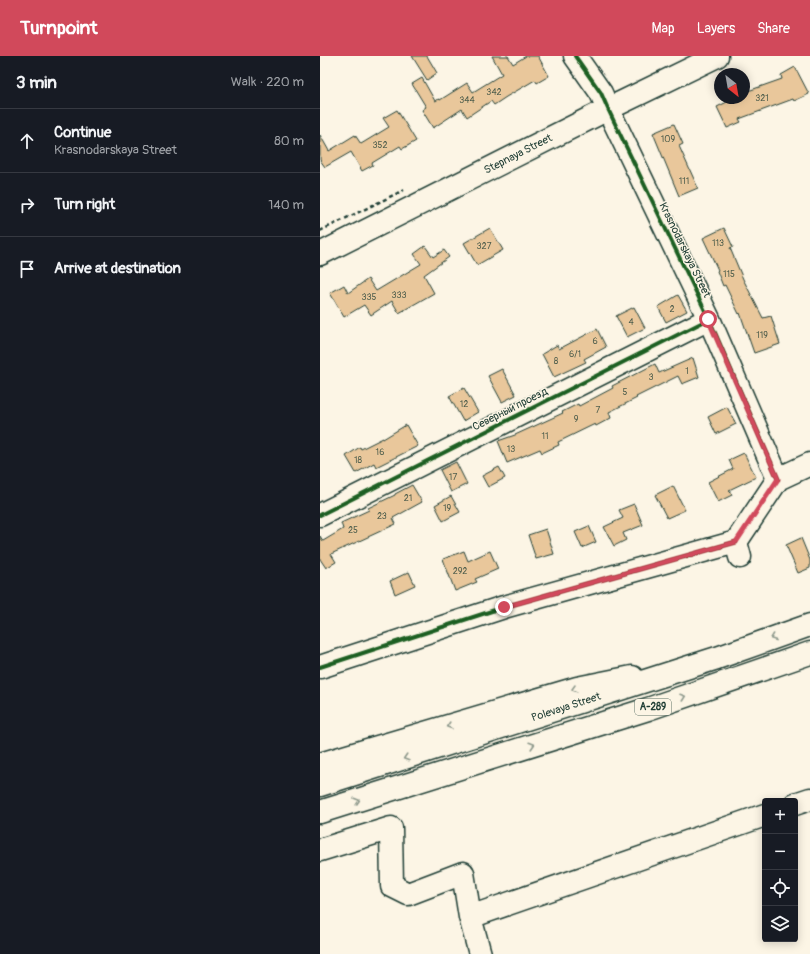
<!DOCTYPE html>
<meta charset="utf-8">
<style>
:root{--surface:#171b24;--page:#242831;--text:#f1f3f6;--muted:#9ea1a6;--line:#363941;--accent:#d1495b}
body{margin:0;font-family:Pangolin,sans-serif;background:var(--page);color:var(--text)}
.controls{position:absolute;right:12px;bottom:12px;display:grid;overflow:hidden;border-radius:4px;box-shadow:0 2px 10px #0003}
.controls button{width:36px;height:36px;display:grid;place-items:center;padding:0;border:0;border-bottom:1px solid var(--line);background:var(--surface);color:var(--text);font:20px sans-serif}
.compass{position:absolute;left:394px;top:12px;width:36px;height:36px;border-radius:50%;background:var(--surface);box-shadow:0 2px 10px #0003;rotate:149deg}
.stop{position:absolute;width:12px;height:12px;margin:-9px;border:3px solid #d1495b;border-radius:50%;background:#fff}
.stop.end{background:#d1495b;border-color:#fff;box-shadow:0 1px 4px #0008}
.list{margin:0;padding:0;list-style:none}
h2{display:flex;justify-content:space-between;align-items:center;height:52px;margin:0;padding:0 16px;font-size:17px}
h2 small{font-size:13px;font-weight:400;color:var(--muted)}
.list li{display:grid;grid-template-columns:26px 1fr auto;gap:12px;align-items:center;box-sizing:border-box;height:64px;padding:0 16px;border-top:1px solid var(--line)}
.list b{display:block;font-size:15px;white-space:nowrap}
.list p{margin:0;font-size:13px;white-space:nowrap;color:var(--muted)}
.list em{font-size:13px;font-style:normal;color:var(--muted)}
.icon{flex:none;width:22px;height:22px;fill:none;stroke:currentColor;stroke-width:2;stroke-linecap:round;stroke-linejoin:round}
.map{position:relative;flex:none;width:490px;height:898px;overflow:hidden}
header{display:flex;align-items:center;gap:24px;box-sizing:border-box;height:56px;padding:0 20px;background:var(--accent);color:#fff}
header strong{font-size:19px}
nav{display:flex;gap:22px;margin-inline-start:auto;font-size:14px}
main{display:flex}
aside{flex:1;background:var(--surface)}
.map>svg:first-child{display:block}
</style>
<header>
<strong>Turnpoint</strong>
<nav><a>Map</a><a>Layers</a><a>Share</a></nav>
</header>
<main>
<aside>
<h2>3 min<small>Walk · 220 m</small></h2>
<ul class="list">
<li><svg class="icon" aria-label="ahead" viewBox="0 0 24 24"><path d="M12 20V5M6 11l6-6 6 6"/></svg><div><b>Continue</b><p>Krasnodarskaya Street</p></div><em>80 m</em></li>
<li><svg class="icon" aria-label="right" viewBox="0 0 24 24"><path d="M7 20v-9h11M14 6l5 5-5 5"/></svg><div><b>Turn right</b></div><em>140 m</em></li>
<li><svg class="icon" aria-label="arrive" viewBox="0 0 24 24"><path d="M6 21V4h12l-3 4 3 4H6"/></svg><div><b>Arrive at destination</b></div></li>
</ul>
</aside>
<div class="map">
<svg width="490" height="898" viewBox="0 0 490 898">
<rect width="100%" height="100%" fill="#fcf5e5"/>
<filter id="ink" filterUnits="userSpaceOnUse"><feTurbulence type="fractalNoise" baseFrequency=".025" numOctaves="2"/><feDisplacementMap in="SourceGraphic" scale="8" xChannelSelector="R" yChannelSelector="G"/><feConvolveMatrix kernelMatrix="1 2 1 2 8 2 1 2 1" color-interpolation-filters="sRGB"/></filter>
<g filter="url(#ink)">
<path fill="#e9c79b" stroke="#1f3d34" d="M92,0H107L117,17L107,24Z
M172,0H188L193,8L206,0H218L229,20L217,27L215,24L186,41L174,49L171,45L147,61L142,53L113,72L102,54L106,51L92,28L102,22L115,45L119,43L120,44L147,27L153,36L182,18Z
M475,11L489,38L474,45L473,43L419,63L421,66L407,72L397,51L415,42H424V38L428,36V35L462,23L461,19Z
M77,54L96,85L82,93L80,90L52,107L53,109L42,115L31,96L5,111L0,104V79L9,95L35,79L41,88L69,71L63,62Z
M354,68L363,88L359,90L378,132L359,140L333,77Z
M170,172L183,194L157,209L144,187Z
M404,172L413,191L410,192L423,223L443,262L451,260L460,288L434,297L420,257L419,258L405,229L403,230L397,215L398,214L383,182Z
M105,190L113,201L124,194L129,201L104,219L114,237L79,257L72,245L51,259L44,249L24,261L10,237L24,229L28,237L48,223L56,235L101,208L94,198Z
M358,239L367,255L346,266L338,251Z
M314,251L325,272L307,281L296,260Z
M277,273L286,291L264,303L266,306L234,321L222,298L237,289L239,293Z
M373,302L379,321L362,328L358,320L316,341L317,342L289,356L291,362L276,370L275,368L238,386L239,389L222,397L220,393L187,407L178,385L195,379L243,357L242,356L258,348L259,350L293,332L292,330L335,308L339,317Z
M182,313L196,339L182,346L168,320Z
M144,332L158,356L143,365L129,340Z
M407,351L416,368L396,378L388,361Z
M86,369L98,390L56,411L54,407L36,417L26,400L40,391L41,393L63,382V383Z
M424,397L436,421L409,434L412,439L398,446L388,426L413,413L409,404Z
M136,406L147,428L131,436L120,414Z
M179,411L185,422L168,431L162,420Z
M92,429L102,446L73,462L76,468L11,498L16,506L6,512L0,503V480L3,485L23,473L21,467L49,454L48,452L75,439V438Z
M353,430L365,454L347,462L335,439Z
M131,440L140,456L123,465L115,449Z
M314,448L323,469L303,477L306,484L294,490L284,471L303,462L299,454Z
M269,470L276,486L262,492L255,476Z
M226,473L234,498L216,503L208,479Z
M481,482L490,504V512L478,517L466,489Z
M144,495L148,505L170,495L178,513L155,523L157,526L135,535L123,503Z
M89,516L95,529L75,538L70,525Z"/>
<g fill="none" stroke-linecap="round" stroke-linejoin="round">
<defs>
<path id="minor" d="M255,0L281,37L288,53L389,263L458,423
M458,423L490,408
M0,459L389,263
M420,501L416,486L458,423
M0,611L184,551L416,486
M475,748L490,743
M0,794L71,772L72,830L88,838L143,817L150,861L160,898
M150,861L445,759"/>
<path id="major" d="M0,198L288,53L397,0
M0,708L257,632L312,621"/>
<path id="highway" d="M0,729L397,602L490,569
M0,756L328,653L490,597"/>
</defs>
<use href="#minor" stroke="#1f3d34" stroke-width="25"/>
<use href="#major" stroke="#1f3d34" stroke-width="25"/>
<use href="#highway" stroke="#1f3d34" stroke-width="25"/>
<path stroke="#1f3d34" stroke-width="2.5" stroke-dasharray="4 3" stroke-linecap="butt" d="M0,175L84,134"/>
<use href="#minor" stroke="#fcf5e5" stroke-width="22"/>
<use href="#major" stroke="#fcf5e5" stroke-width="22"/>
<use href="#highway" stroke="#fcf5e5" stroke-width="22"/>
<defs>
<path id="cycleway" d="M255,0L281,37L288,53L389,263L458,423
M0,459L389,263
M0,611L184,551L416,486"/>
</defs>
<use href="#cycleway" stroke="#fcf5e5" stroke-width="6"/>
<use href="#cycleway" stroke="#1b5e20" stroke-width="4"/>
</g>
<defs><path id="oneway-chevron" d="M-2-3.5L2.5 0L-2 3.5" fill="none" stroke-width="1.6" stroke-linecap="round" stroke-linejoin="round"/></defs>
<g stroke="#8e998c">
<use href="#oneway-chevron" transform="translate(453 582) rotate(160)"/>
<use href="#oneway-chevron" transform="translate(254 633) rotate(165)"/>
<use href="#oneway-chevron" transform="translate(363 641) rotate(-19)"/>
<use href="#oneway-chevron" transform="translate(129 670) rotate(163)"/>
<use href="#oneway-chevron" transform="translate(212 689) rotate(-17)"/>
<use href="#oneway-chevron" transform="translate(86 702) rotate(162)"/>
<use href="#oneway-chevron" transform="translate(37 745) rotate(-17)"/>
</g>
</g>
<g fill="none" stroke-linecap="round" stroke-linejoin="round" filter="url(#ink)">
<path stroke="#d1495b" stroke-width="5" d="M184,551L416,486L458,423L388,263"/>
</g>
<g text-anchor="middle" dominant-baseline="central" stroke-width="3" stroke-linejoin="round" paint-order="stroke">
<g font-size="9" fill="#52604e">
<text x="174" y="36">342</text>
<text x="442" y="42">321</text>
<text x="147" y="44">344</text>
<text x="348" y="83">109</text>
<text x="60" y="89">352</text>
<text x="364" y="125">111</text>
<text x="398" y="187">113</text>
<text x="164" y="190">327</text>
<text x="409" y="218">115</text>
<text x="79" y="239">333</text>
<text x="49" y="241">335</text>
<text x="352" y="253">2</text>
<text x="311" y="266">4</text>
<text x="442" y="279">119</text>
<text x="275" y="285">6</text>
<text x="255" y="298">6/1</text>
<text x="236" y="305">8</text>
<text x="367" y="315">1</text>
<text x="331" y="321">3</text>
<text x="305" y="336">5</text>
<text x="144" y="348">12</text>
<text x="278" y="354">7</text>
<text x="256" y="363">9</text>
<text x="225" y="380">11</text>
<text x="191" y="393">13</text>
<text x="60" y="396">16</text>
<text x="38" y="404">18</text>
<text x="133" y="421">17</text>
<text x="88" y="442">21</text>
<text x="127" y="452">19</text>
<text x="62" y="460">23</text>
<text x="33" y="474">25</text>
<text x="140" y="515">292</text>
</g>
<rect fill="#fcf5e5" stroke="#617469" stroke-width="1" x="315" y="643" width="36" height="16" rx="3"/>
<g font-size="10" font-weight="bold" fill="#1f3d34">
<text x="333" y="651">А-289</text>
</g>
<g font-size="11" fill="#1f3d34" stroke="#fcf5e5">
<text transform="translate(198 98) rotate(-27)">Stepnaya Street</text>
<text transform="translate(365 194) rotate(64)">Krasnodarskaya Street</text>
<text transform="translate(190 353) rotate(-27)">Северный проезд</text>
<text transform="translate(246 651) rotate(-18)">Polevaya Street</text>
</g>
</g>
</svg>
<div class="controls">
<button>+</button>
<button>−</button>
<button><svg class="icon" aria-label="locate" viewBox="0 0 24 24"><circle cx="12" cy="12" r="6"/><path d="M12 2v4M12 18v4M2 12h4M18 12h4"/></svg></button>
<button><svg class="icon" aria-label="layers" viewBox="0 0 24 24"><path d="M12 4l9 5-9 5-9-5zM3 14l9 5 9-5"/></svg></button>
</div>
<svg class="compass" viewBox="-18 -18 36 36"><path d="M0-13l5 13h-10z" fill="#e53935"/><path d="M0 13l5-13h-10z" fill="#9ea1a6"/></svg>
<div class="stop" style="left:388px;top:263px"></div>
<div class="stop end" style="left:184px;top:551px"></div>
</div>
</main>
